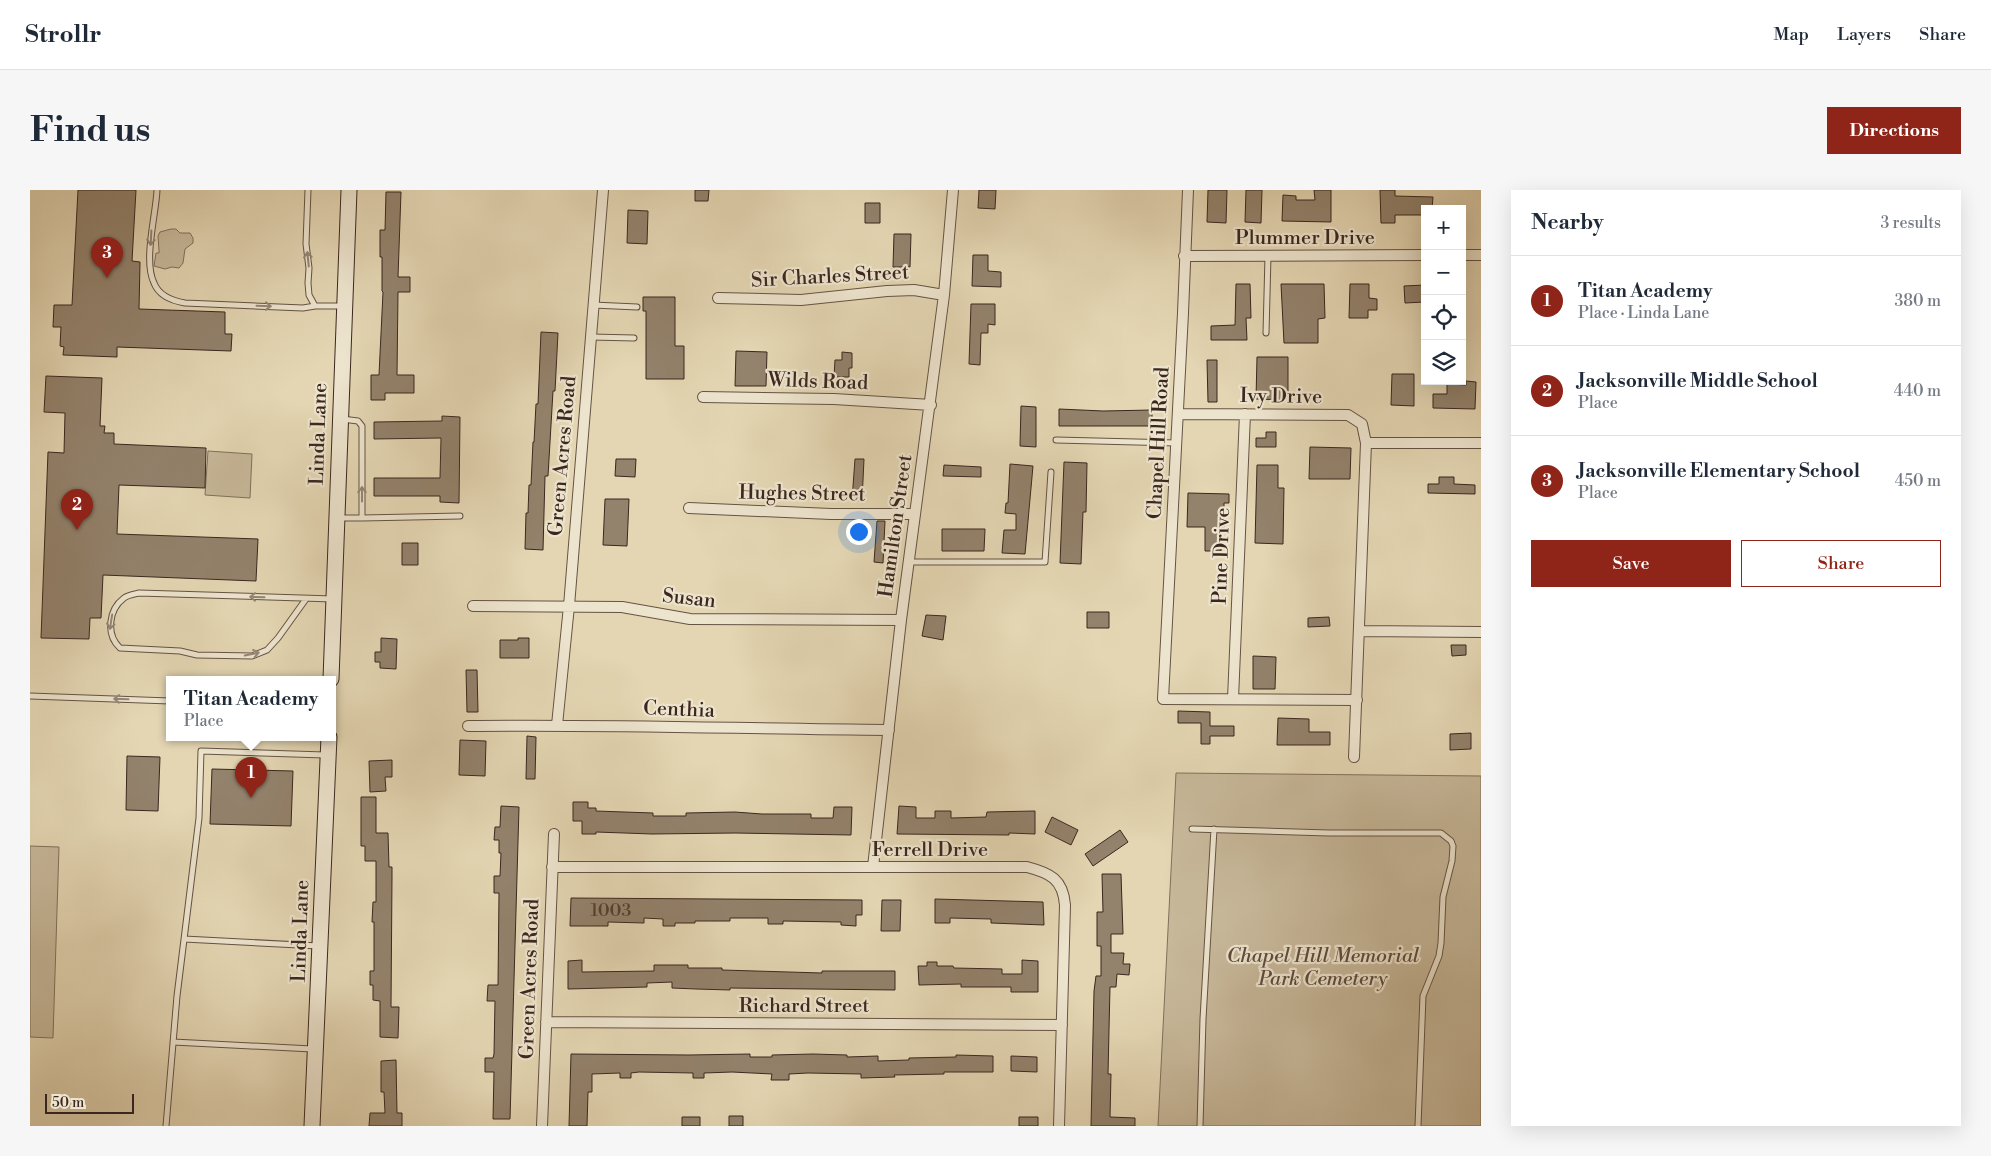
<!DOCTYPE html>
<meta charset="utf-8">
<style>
:root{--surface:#fff;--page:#f6f6f7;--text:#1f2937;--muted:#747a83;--line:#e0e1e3;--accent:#8f2418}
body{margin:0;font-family:"Libre Bodoni",serif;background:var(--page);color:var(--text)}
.controls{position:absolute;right:15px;top:15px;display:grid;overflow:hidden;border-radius:0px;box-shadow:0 5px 20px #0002}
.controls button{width:45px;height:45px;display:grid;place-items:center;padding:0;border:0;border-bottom:1px solid var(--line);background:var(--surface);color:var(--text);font:25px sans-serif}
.scale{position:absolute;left:15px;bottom:12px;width:89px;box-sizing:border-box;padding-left:5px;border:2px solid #3b271f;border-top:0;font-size:14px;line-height:18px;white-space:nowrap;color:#3b271f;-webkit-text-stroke:4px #ede4ce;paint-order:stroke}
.you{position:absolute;left:828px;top:341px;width:18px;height:18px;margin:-12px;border:4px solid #fff;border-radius:50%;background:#1a73e8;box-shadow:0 0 0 8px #1a73e833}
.badge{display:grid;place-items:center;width:32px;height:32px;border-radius:50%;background:var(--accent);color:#fff;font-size:16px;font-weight:700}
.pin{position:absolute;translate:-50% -41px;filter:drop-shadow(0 1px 2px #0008)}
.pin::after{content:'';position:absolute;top:26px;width:18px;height:15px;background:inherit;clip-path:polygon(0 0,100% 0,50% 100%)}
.popup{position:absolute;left:136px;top:486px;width:170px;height:65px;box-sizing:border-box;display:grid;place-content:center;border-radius:0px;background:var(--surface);filter:drop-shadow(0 1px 4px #0005);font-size:16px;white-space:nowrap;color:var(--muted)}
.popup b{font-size:19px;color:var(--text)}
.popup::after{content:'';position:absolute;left:50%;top:100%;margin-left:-10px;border:10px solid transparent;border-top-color:var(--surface)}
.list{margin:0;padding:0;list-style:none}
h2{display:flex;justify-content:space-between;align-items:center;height:65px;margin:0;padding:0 20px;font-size:21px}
h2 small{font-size:16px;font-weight:400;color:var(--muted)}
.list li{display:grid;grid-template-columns:32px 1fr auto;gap:15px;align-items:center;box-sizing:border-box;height:90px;padding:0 20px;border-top:1px solid var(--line)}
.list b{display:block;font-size:19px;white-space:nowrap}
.list p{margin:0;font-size:16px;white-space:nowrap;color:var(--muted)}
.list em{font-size:16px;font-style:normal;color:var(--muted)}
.actions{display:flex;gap:10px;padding:15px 20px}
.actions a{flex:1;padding:11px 0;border:1px solid var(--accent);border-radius:0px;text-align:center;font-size:18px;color:var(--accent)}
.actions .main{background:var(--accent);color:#fff}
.icon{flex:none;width:28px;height:28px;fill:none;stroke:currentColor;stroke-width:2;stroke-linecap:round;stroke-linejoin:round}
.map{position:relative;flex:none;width:1451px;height:936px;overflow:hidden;border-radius:0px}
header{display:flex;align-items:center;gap:30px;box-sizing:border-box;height:70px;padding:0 25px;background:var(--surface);border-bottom:1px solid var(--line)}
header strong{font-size:24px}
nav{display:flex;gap:28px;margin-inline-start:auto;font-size:18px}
.intro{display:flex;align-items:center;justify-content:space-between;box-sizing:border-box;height:120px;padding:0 30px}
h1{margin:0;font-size:35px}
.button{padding:12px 22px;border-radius:0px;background:var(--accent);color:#fff;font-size:18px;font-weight:700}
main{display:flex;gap:30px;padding:0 30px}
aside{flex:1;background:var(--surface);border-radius:0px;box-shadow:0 5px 20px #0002}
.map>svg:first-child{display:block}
</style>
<header>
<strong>Strollr</strong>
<nav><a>Map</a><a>Layers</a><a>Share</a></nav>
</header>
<div class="intro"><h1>Find us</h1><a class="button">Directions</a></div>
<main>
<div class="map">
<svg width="1451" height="936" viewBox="0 0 1451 936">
<rect width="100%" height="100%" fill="#e4d6b3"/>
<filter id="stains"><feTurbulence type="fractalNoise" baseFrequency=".004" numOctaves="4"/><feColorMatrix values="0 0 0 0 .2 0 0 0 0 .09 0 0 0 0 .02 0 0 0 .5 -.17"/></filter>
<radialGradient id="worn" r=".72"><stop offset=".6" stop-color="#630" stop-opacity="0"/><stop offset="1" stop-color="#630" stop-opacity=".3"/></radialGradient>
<path fill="#c7b89a" stroke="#81705c" d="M141,39H146L150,43H160L163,48V53L155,59L153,73L149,78L142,77L135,79L124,76L126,63H129V61L128,46L130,42Z
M178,261L222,264L220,308L175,305Z
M1146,583L1451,586V936H1128Z
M0,656L29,657L23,848L0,847Z"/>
<path fill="#93826c" stroke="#3b271f" d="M48,0H106L102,71L110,72L109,119L195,122V144H202L201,161L87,157V167L33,165L34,157L30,156L31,137H23L24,115H42Z
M665,0H679L678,11H665Z
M949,0H966L965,19L948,18Z
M1178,0H1197L1196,33L1177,32Z
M1216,0H1232L1231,33L1215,32Z
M1284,0H1301V32L1252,31L1253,5L1266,6V10H1285Z
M1350,0H1365V6L1403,7L1402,19H1395V25H1365V33H1351Z
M356,2H371L368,87H380V102H368L367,185H384V203H355V210H341V185H349L353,102L352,101V67H350V40H355Z
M835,13H850V33H835Z
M598,20L618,21L617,54L597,53Z
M864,44H881L880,77H863Z
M943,65H958V81L971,82V97L942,96Z
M1206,94H1220L1221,128H1216L1217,150H1181V136L1205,135Z
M1251,94H1294L1295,128L1288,129V153H1254Z
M1320,94H1339V108L1347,109V120H1338V128H1319Z
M1395,95V112L1375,113L1374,96Z
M613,107H645V156H654V189H616V121H613Z
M941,114H965V135L958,134V143H951L950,175L939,174Z
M511,142L528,143L525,201H523L518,286H515L513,360L495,359L496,323H498L499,295H501L503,252H504L506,214H508Z
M706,161L737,162L736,196H705Z
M812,162L822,163V178H819V187H804L805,170H812Z
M1227,167H1258V210L1226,209Z
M1177,170H1187V212H1178Z
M1362,184H1384V216L1361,215Z
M16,186L72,188L70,236H75L74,243H84V254L176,258L175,298L89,295L87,344L228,349L226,391L73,385L71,428H60L59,449L11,448L18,262L34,263L35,223L14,222Z
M1436,191L1446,192L1445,219L1403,218V204H1417V194L1436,195Z
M991,216L1006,217V257L990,256Z
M1029,219L1073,221L1122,220V236H1029Z
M412,226L430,227L429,313L410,312V306H344V288H410L411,248L344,249V232L412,231Z
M1236,242H1246V257H1226V248H1236Z
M1280,257L1321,258L1320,289H1279Z
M586,269H606L605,287L585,286Z
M825,269H834L832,311L822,310Z
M1034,272L1057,273L1056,322H1053L1051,374L1030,373Z
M980,274L1003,276L995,364L972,363L974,340H986V324L975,323L976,313H978Z
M914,275L951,277V287L913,286Z
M1227,275H1248V298H1254L1253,354L1225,353Z
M1409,287H1424V294L1445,295V304L1398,303V294H1409Z
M1158,303L1199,304V313H1194V337H1192L1191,361H1175V337H1157Z
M575,309H599L597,356L573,355Z
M847,331H855L853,373L844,372Z
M912,339H955L954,361H912Z
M372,353H388V375H372Z
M1057,422H1079V438H1057Z
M896,425L916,426L913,450L892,446Z
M1299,427L1300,436L1278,437V428Z
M351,448L367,449L366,479L350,478V472H345V462H351Z
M488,448H499V468H470V450H488Z
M1421,455H1436V465L1422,466Z
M1223,466L1246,467L1245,499H1223Z
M436,480H447L448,522H437Z
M1148,521L1180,522V536H1204V546H1180V554H1171V533H1148Z
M1248,528L1279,529V542H1300V555H1247Z
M1441,543V559L1420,560V544Z
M497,546L506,547L505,589H496Z
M430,550L456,551L455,586L429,585Z
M97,566L130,567L128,621L96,620Z
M362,570V587H355L356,601L340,602L339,571Z
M182,579L263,581L261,636L180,634Z
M331,607H346V643H358L359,677H362V687L361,817H369L368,848L350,847V811L343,810V795H340V781H344V732H342L343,712H346V671H335V656H331Z
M543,612H558V618H566V621L623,623V626H656V623L705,622L732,624H781V628H803L804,617H822L821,645L705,643L622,644L566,642V644H552V631H543Z
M471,616L489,617L480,929H463L464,882H455V868H463L464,864L465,811H457L458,795H468L469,703H464V686H470L471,663H469V650H464L465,637H470Z
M869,616L886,617V628H905V621H921V628L956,627L957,622L1005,621V644L979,643V645L867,644Z
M1022,627L1048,640L1041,655L1015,642Z
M1090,640L1098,652L1063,676L1055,664Z
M1072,684H1091L1093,744H1081V763H1094L1093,774H1100L1099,785L1087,784L1086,797H1080L1078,884H1081L1080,927L1105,928V936H1061L1064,801L1066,786H1071V756H1067V722H1073Z
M541,708L832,710V725H826V736L811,735V732L753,731V734H738V728H700V731H665V733H645V736H633V729L614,728V733L578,732V736H540Z
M905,709L1013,712L1014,735L961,733V729L920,728V733H905Z
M852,710H871L870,741H851Z
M552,770V782L624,781V775H658V778H692V780L792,783V781H865V800L700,798V800L666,799L642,798V792L617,793V797L538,799V771Z
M992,770L1008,771V802H981V797H931V794L889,795L888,776H897V772H907V776H923L924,778L972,779V784H992Z
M541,864L659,865L720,864V867H742V865L783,864L817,865V867L848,866V871L879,870V868L926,867V865L963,866V882H914V884L864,885L865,887L831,888V884L778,883L759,884V890H741L742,884L702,882L674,883V888H663V883L609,882L601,883V888H590V883L562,884V902H558L557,936H539Z
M981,866L1007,867V882L981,881Z
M366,870L367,923H372V936H339L340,923H355L354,902H351V871Z
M699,926H713V936H699Z
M652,927H670V936H652Z
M989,927H1008V936H989Z"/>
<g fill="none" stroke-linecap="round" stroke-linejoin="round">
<defs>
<path id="lane" d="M127,0C126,25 113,70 124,93C129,106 143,111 155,113L273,118L285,116H312
M278,0L276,54L279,78L278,93L279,105L285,116
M563,115L607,117
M1236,143L1238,66
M561,147L604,148
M1026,250L1146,253
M309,328H332V236L328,231L312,229
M332,328L430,326
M879,372H1015L1021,282
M276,409L248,448L237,460L222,466L167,465L150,461L90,458C76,445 78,420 94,408C98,405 105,404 109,403L303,409
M0,506L140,511
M1162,639L1299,643H1411L1421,651L1423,656L1422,671L1413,707L1411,753L1409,766L1393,806L1388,936
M154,749L289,756
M143,852L282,859
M136,936L147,806L169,628L171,561L295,565
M1170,936L1173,829L1184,639"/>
<path id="street" d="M1158,0L1153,123L1133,509L1327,510
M1432,65H1451
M1154,66L1395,65
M688,108L771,110L857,101L884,100L914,105
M673,207L804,209L901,215
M1148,224L1318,225L1332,234L1336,253L1324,567
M1336,253H1451
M659,318L801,324H885
M443,416L592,417L660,429L871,430
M1329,441L1451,442
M1203,509L1215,224
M527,535L539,416L573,0
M438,536C578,534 718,539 859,540
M522,677H997C1020,683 1033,689 1035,715L1029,936
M843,677L871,430L914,105L923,0
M516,832L1032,835
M512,936L524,644"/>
<path id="secondary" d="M301,489L319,0
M282,936L299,547"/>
</defs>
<use href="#lane" stroke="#655344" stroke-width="7"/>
<use href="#street" stroke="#655344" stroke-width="12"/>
<use href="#secondary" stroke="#3b271f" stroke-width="17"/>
<use href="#lane" stroke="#ede4ce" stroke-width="5"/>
<use href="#street" stroke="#ede4ce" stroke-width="10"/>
<use href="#secondary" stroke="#ede4ce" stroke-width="15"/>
</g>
<defs><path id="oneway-shaft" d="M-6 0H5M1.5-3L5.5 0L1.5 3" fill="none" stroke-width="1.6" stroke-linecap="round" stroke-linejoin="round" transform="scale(1.25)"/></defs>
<g stroke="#948676">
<use href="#oneway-shaft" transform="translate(121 48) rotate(93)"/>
<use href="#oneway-shaft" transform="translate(278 69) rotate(-96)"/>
<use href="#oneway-shaft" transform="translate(234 116) rotate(2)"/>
<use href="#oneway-shaft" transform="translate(332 304) rotate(-90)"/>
<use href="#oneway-shaft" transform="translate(227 407) rotate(-178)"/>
<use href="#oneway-shaft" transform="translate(81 432) rotate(99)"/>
<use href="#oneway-shaft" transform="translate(222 464) rotate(-12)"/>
<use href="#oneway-shaft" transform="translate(91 509) rotate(-178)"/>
</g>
<g text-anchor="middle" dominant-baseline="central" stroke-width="4.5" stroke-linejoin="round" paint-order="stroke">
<g font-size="18" fill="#513e32">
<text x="581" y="720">1003</text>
</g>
<g font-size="20" fill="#3b271f" stroke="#ede4ce">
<text x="1275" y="48">Plummer Drive</text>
<text transform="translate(800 87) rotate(-3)">Sir Charles Street</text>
<text transform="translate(788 192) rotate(2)">Wilds Road</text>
<text transform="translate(1251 207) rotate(1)">Ivy Drive</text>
<text transform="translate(289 244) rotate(-88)">Linda Lane</text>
<text transform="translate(1129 253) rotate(-87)">Chapel Hill Road</text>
<text transform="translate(533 266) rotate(-85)">Green Acres Road</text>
<text transform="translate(772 304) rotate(1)">Hughes Street</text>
<text transform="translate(866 336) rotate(-82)">Hamilton Street</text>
<text transform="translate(1192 366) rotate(-88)">Pine Drive</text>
<text transform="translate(659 409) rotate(6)">Susan</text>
<text transform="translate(649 520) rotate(2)">Centhia</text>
<text x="900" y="660">Ferrell Drive</text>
<text transform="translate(271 741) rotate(-88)">Linda Lane</text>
<text transform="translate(500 789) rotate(-88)">Green Acres Road</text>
<text x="774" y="816">Richard Street</text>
</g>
<g font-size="20" font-style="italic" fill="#5e4b3e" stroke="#ede4ce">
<text x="1293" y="766">Chapel Hill Memorial<tspan x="1293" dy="23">Park Cemetery</tspan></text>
</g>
</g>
<rect width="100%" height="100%" filter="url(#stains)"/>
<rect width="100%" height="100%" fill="url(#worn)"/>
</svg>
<div class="controls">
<button>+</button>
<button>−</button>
<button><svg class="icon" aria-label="locate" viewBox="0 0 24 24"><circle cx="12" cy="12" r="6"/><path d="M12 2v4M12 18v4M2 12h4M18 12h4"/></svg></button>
<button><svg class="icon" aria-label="layers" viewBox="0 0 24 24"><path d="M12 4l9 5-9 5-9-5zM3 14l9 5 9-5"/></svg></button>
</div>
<div class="scale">50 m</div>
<div class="you"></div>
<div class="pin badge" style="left:221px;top:608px">1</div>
<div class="popup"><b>Titan Academy</b>Place</div>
<div class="pin badge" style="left:47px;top:340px">2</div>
<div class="pin badge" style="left:77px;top:88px">3</div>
</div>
<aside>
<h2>Nearby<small>3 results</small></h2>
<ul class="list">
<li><span class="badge">1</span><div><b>Titan Academy</b><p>Place · Linda Lane</p></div><em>380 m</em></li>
<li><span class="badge">2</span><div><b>Jacksonville Middle School</b><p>Place</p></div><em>440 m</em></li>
<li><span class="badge">3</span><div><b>Jacksonville Elementary School</b><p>Place</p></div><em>450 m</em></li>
</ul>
<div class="actions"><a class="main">Save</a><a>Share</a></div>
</aside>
</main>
